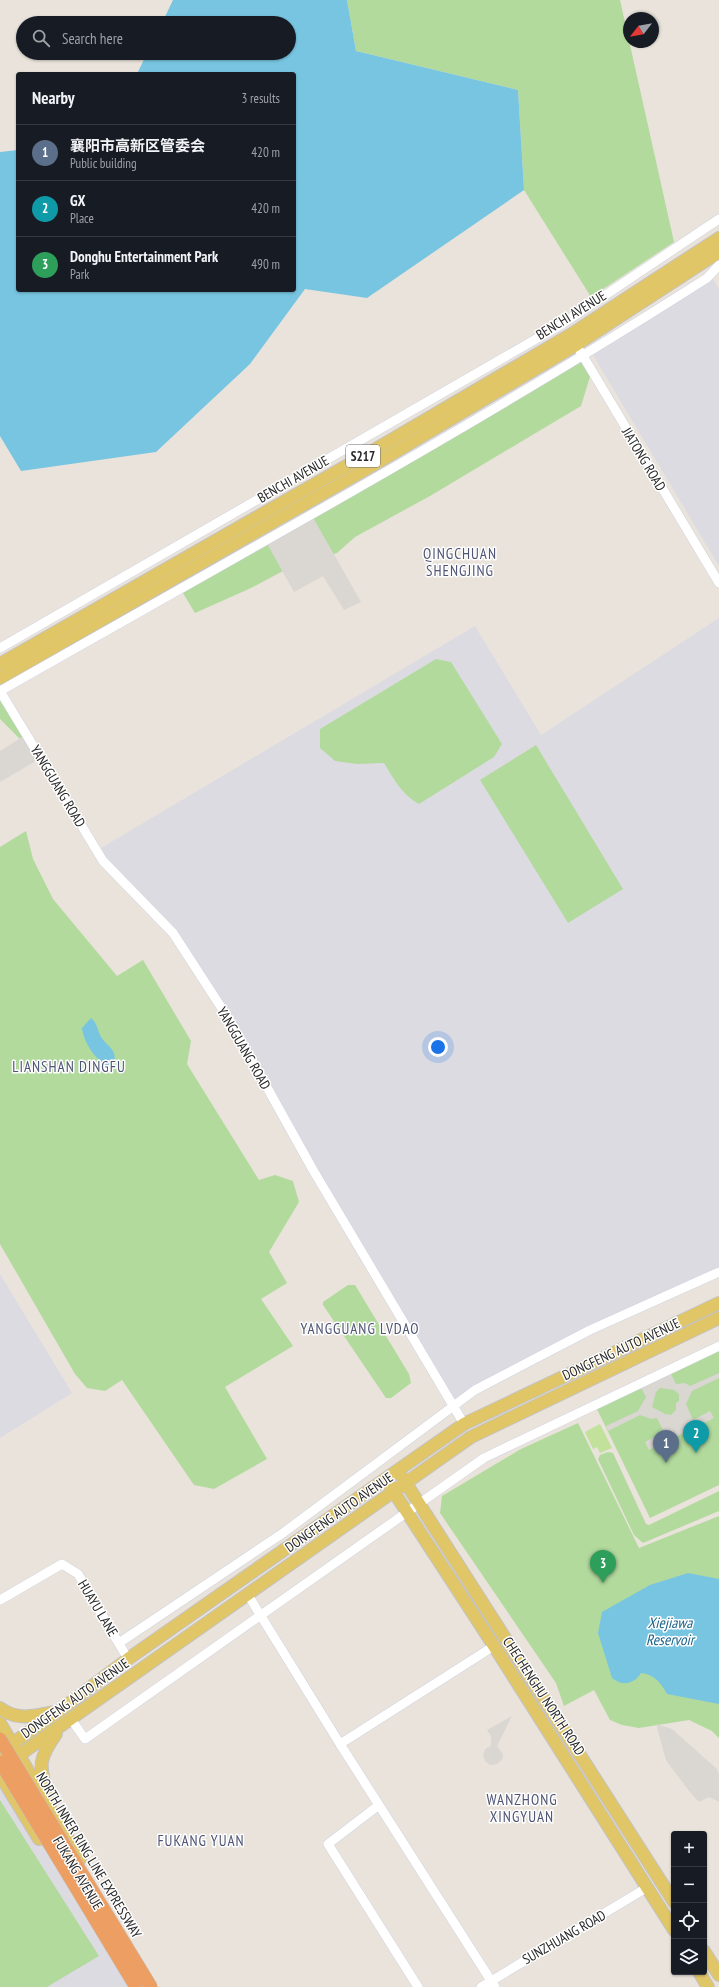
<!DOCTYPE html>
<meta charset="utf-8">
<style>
:root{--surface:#171b24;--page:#242831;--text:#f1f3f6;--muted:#9ea1a6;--line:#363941;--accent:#4b67e6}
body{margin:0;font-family:"PT Sans Narrow","Noto Sans SC",sans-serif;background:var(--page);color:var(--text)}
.controls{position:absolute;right:12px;bottom:12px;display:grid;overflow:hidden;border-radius:4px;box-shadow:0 1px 3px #0004}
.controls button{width:36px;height:36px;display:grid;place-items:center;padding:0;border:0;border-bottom:1px solid var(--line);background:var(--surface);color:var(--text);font:20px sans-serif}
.compass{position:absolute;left:623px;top:12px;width:36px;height:36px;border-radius:50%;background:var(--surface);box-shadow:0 1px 3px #0004;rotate:239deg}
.you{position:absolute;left:438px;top:1047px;width:14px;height:14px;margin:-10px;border:3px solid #fff;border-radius:50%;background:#1a73e8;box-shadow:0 0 0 6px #1a73e833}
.badge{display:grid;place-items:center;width:26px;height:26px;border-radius:50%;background:var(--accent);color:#fff;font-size:13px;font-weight:700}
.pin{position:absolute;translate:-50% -33px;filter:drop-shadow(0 1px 2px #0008)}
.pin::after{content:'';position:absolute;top:21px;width:14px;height:12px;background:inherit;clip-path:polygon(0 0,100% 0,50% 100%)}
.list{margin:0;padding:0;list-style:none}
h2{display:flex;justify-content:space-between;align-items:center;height:52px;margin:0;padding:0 16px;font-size:17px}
h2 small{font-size:13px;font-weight:400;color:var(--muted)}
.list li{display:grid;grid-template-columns:26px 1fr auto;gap:12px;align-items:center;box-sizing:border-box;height:56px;padding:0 16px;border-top:1px solid var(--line)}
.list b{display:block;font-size:15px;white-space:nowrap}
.list p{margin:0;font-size:13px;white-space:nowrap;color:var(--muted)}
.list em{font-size:13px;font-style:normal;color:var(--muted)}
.icon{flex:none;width:22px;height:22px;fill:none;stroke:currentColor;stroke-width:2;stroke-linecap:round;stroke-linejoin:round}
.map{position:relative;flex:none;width:719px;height:1987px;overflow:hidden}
.search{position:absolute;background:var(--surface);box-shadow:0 1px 3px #0004;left:16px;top:16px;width:280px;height:44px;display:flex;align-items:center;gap:10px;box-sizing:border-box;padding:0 14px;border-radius:22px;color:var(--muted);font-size:15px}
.panel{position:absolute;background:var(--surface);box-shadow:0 1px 3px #0004;left:16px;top:72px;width:280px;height:220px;border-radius:4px}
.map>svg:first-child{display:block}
</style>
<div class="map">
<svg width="719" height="1987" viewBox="0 0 719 1987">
<rect width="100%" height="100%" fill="#e9e3db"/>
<path fill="#dddbe2" d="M713,279L719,289V566L593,355Z
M719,618V1272L590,1330L454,1407L173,933L96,851L475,626L541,735Z
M0,1274L72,1393L0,1438Z
M4,1758L143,1987H0V1760Z"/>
<path fill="#b2da9d" d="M347,0H620L674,242L591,297L524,190L518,90L356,51Z
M582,355L592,370L581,406L430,496L355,537L337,553L283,571L251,588L195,613L180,588Z
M436,659L451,662L502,744L494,757L419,804C402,795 394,779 384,763L357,764L335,761L320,748V729Z
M0,691L27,734L20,739L0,719Z
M536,745L623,889L568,923L480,780Z
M26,831L33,859L53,899L117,976L143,960L191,1041L187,1064L259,1180L275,1175L293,1181L299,1202L269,1252L287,1283L261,1299L293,1346L225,1387L267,1459L214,1489L194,1485L122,1380L105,1391L87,1388L75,1374L0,1244V847Z
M348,1285H355L409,1374L411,1383L391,1398H386L323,1305V1302Z
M719,1346V1485L650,1518L595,1405Z
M578,1423L639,1548L719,1516V1738L712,1731L689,1720L639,1728L622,1725L610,1720L594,1690L564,1706L556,1683L440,1513L442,1496L521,1449Z
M608,1452L613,1453L646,1524L649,1525L719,1491V1511L643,1543L634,1535L598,1459L600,1455Z
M0,1800L99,1956L47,1987H0Z"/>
<path fill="#c2e19a" d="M600,1424L612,1448L600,1453L597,1447L593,1449L585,1432Z"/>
<path fill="#dad6d2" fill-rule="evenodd" d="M311,514L361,602L344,610L323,576L294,592L265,540Z
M27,734L41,758L0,782V751Z
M669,1370L676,1384L685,1383L690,1386L719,1373V1378L692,1391L686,1404L693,1420L710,1411L714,1418L649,1450L645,1442L664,1432L657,1418L651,1419L640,1415L608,1431L606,1426L638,1411L646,1397L639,1384ZM660,1388L674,1390L679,1394V1401L676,1403V1410L671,1415L665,1414L652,1407L656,1392Z
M512,1716L497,1746L503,1754L502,1760L497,1764L490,1765L485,1761L483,1755L485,1749L491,1746V1736L487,1730Z
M656,1724L672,1729L717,1769L719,1775V1802L709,1797L699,1802L689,1791L666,1760Z"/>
<path fill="#78c5e1" d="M173,0H347L356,51L518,90L524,190L367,298L305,289L250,364L156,452L21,471L0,436V152L18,150V290H294V74H137L147,53H289V23H162Z
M91,1018C97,1023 97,1028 100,1035C105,1046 118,1048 114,1063L107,1065C95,1060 83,1041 82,1028Z
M688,1573L719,1579V1704L667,1694C661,1683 654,1674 641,1673C634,1684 623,1687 612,1678L598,1633L602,1612L650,1585Z"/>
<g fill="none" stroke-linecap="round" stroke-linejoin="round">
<defs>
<path id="minor" d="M580,351L719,583
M0,648L562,324L719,219
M0,691L103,861L173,933L230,1021L313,1170L464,1424
M0,691C237,556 477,425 707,278L719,265
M248,1595L340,1744L494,1646
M0,1600L62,1564L78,1574L128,1659
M119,1643L283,1533L475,1390L590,1330L719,1272
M71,1719L85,1739L484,1458L719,1346
M340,1744L495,1987
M379,1805L328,1844L418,1987
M481,1987L648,1887"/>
<path id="major" d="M0,664L369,453L570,335L719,238
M0,678L375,464L576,345L719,252
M402,1477L674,1902
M390,1486L494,1646L674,1930
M0,1708C16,1721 35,1716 54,1712
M0,1723L80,1859
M0,1752L59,1711L128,1659L464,1424L719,1303
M5,1765L471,1437L719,1318
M0,1775L39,1839
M47,1795C40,1765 37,1761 56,1734
M704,1951L719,1975
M699,1972L708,1987"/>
</defs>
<use href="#minor" stroke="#d1d4e0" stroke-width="10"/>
<use href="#major" stroke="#c3c3c3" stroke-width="14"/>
<use href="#minor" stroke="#fff" stroke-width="9"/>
<use href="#major" stroke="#e1c668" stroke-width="12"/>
<defs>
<path id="highway-bridge" d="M0,1739L151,1987
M0,1762L136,1987"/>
</defs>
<use href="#highway-bridge" stroke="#c3c3c3" stroke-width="14" stroke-linecap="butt"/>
<use href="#highway-bridge" stroke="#ed9f63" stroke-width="13"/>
</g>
<g text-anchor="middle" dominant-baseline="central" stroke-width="3" stroke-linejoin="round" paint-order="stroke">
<rect fill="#fff" stroke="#686868" stroke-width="1" x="346" y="445" width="34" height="22" rx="3"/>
<g font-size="13" font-weight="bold" fill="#282828">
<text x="363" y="456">S217</text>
</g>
<g font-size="14" fill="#282828" stroke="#fff">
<text transform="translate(571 315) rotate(-32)">BENCHI AVENUE</text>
<text transform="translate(644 459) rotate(59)">JIATONG ROAD</text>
<text transform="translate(293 479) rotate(-30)">BENCHI AVENUE</text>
<text transform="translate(58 786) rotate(59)">YANGGUANG ROAD</text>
<text transform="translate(244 1048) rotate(60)">YANGGUANG ROAD</text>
<text transform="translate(621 1349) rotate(-25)">DONGFENG AUTO AVENUE</text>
<text transform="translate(339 1512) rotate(-35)">DONGFENG AUTO AVENUE</text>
<text transform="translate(98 1608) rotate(59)">HUAYU LANE</text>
<text transform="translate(544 1696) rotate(57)">CHECHENGHU NORTH ROAD</text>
<text transform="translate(75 1698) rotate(-35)">DONGFENG AUTO AVENUE</text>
<text transform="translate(89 1855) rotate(59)">NORTH INNER RING LINE EXPRESSWAY</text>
<text transform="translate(78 1873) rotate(59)">FUKANG AVENUE</text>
<text transform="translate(564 1937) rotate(-30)">SUNZHUANG ROAD</text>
</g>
<g font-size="15" letter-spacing="1" fill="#4e5474" stroke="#fff">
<text x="460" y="553">QINGCHUAN<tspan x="460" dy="17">SHENGJING</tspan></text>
<text x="69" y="1066">LIANSHAN DINGFU</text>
<text x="360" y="1328">YANGGUANG LVDAO</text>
<text x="522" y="1799">WANZHONG<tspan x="522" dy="17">XINGYUAN</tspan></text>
<text x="201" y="1840">FUKANG YUAN</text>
</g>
<g font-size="15" font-style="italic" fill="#1b6389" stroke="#fff">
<text x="670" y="1622">Xiejiawa<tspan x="670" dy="17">Reservoir</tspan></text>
</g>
</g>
</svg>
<div class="controls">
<button>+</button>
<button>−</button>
<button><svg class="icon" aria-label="locate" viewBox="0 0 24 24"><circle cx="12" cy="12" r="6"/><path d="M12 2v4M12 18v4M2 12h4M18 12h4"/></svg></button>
<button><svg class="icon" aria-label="layers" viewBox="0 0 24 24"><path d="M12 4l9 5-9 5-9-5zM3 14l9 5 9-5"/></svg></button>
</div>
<svg class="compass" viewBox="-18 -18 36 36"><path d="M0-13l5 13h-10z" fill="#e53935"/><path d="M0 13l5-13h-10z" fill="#9ea1a6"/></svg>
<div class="you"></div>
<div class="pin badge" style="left:666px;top:1463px;background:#5c6f8a">1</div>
<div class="pin badge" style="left:696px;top:1453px;background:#0f9aa8">2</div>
<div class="pin badge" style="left:603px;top:1583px;background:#2e9e5b">3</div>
<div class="search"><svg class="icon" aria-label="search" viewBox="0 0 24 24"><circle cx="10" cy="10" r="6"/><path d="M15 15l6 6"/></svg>Search here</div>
<section class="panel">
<h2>Nearby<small>3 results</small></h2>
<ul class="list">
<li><span class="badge" style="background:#5c6f8a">1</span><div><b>襄阳市高新区管委会</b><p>Public building</p></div><em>420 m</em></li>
<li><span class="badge" style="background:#0f9aa8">2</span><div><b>GX</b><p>Place</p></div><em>420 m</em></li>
<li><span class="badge" style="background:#2e9e5b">3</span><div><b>Donghu Entertainment Park</b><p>Park</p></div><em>490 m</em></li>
</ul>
</section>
</div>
